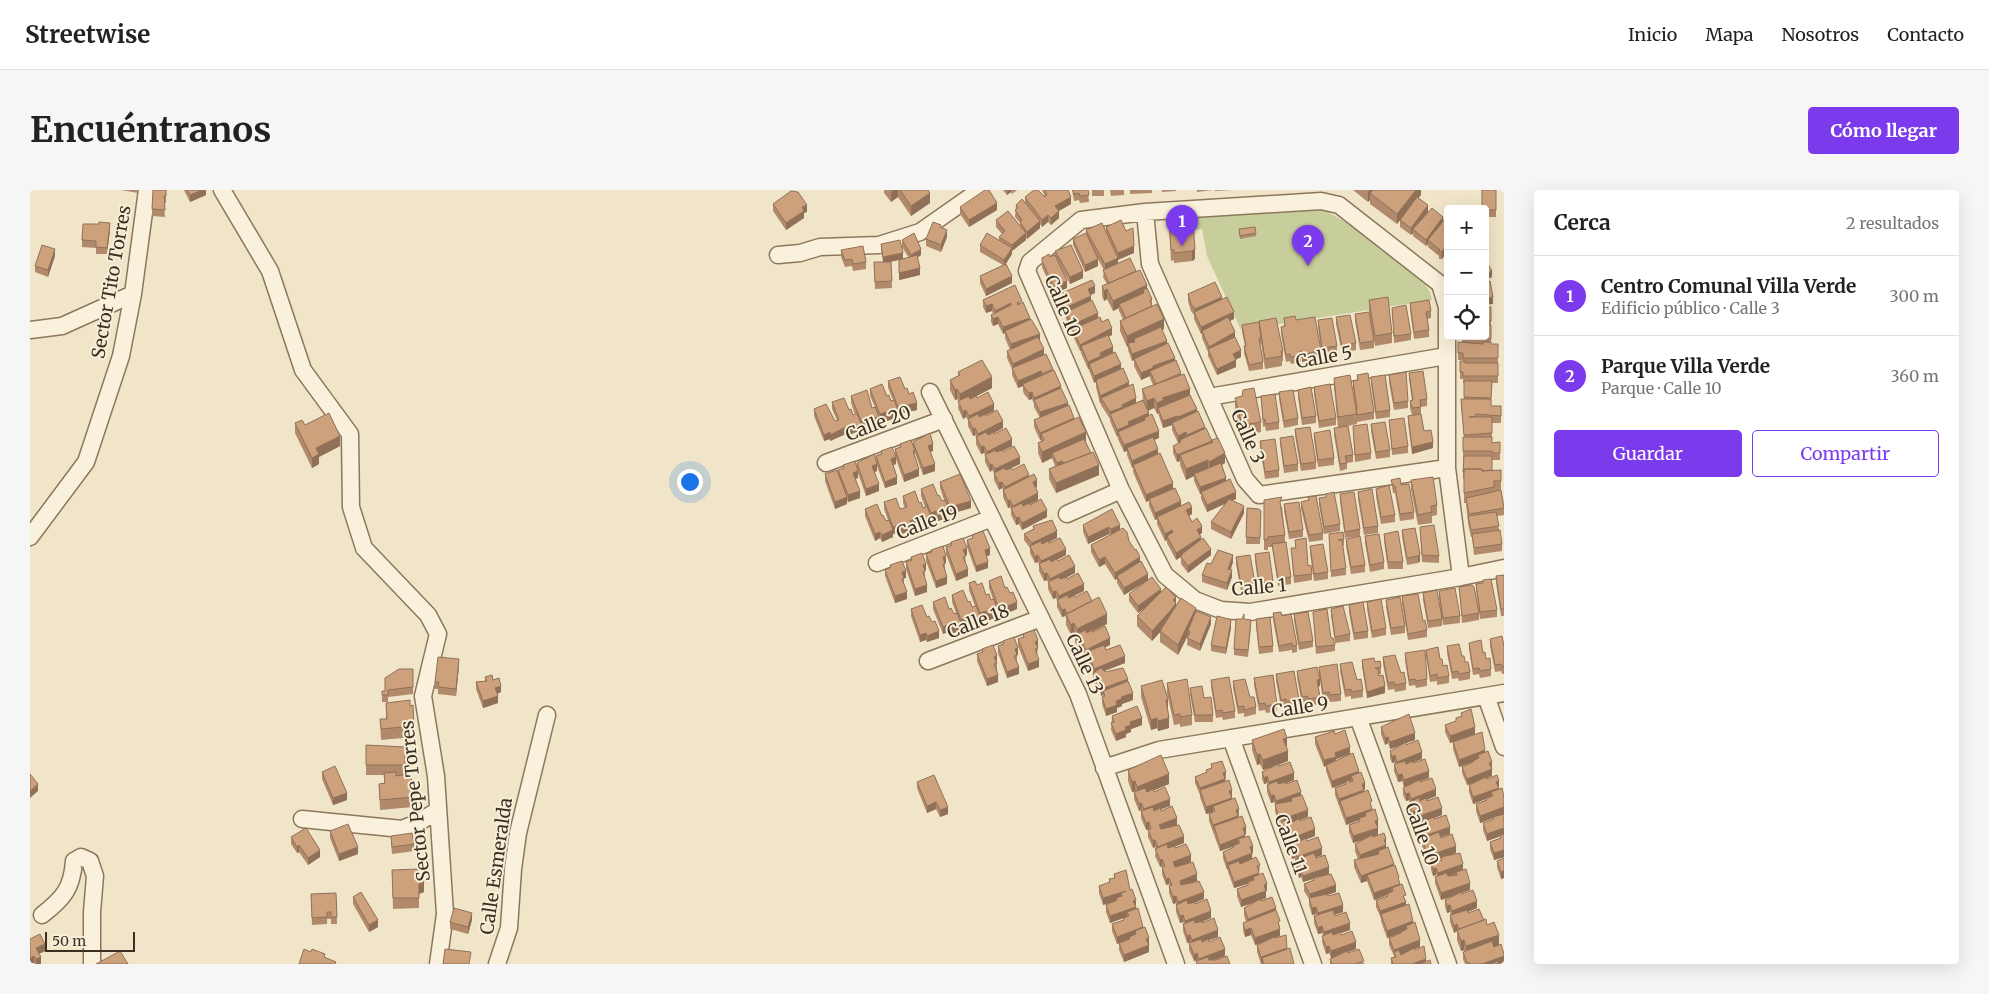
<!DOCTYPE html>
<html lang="es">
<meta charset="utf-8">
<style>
:root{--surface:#fff;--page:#f6f6f6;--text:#222;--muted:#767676;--line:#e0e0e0;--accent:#7c3aed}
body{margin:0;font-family:Merriweather,serif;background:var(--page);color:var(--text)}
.controls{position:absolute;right:15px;top:15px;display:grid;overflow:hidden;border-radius:5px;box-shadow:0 5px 20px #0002}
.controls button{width:45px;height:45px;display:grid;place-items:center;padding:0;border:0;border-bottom:1px solid var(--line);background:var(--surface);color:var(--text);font:25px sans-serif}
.scale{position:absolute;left:15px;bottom:12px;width:90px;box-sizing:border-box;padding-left:5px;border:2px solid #3c2e20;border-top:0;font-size:14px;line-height:18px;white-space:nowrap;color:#3c2e20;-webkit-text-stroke:4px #f7eed8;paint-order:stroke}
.you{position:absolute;left:659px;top:291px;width:18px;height:18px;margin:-12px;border:4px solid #fff;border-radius:50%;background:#1a73e8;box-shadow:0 0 0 8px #1a73e833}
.badge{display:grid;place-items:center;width:32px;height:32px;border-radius:50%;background:var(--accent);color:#fff;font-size:16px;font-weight:700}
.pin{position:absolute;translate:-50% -41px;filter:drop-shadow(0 1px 2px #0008)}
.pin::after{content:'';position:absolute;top:26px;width:18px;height:15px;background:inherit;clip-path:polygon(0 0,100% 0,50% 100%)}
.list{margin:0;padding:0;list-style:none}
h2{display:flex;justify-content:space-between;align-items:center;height:65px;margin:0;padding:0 20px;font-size:21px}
h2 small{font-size:16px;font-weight:400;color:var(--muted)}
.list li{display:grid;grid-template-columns:32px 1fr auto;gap:15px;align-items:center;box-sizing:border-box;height:80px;padding:0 20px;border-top:1px solid var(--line)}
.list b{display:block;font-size:19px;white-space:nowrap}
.list p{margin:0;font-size:16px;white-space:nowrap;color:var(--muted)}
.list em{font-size:16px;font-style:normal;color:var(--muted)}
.actions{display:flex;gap:10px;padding:15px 20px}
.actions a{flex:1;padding:11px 0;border:1px solid var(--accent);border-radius:5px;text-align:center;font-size:18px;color:var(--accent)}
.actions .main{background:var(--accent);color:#fff}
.icon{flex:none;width:28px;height:28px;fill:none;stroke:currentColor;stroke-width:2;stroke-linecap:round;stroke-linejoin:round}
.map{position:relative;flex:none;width:1474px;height:774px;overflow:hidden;border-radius:5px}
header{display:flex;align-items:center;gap:30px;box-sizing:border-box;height:70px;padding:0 25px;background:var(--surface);border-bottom:1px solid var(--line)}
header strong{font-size:24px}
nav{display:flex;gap:28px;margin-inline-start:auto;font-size:18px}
.intro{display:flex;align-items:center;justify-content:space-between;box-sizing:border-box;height:120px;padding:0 30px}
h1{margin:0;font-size:35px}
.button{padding:12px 22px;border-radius:5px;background:var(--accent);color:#fff;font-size:18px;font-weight:700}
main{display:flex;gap:30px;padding:0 30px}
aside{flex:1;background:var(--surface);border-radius:5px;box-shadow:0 5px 20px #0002}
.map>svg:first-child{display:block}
</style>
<header>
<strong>Streetwise</strong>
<nav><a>Inicio</a><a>Mapa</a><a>Nosotros</a><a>Contacto</a></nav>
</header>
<div class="intro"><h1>Encuéntranos</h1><a class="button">Cómo llegar</a></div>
<main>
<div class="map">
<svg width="1474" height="774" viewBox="0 0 1474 774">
<rect width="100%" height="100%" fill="#f0e5c8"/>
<path fill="#c7ce9b" d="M1292,19C1311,27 1390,82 1398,99C1400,102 1401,106 1402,110L1211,140L1177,66L1172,39L1162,40L1163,28Z"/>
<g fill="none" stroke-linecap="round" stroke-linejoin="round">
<defs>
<path id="minor" d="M192,0L240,81L273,180L320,244L321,317L334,358L398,425L408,444L393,506L406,586L415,724L408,774
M1115,22L1120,74L1215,289L1229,305L1417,278
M748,65L770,63L790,57L849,55L890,42L950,0
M0,140L32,136L103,104
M900,202L1048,504L1146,774
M1179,207L1416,166
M796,273L914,229
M1037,324L1091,300
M0,347L56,272L91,166L103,104L117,0
M847,373L962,328
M1431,387L1417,278V117L1410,94L1309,15L1291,11L1115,22L1051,30L1000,72L997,81L1091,300L1135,385L1165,410L1191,420L1220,422L1431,387L1474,378
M898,471L1011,428
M1456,506L1474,557
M1328,527L1418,774
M1201,548L1283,774
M1074,578L1129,560L1474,503
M272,629L372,639L391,631L408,620
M12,725C34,708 42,698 44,671L51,667L60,671L65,686L62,722V774
M467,774L479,738L483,679L488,643L517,525"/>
</defs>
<use href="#minor" stroke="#8c775c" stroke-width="19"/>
<use href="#minor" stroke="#faf1dc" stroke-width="16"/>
</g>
<path fill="#b18a6c" d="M91,0H108V3Z
M123,0H136V13H134L135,27L122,26Z
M154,0H176V5L160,12Z
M854,0H898L900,13L881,26L868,7L861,12L854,3Z
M973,0H987L982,4L981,2L977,5Z
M1012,0H1038L1041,14L1029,21V28L1021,35L1018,32L1012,37L1010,34V38L997,49L996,47V50L982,61V64L976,74L982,93L956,106L950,93V86L973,75L950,62V55L969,50V47L972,44L966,37V30L990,35V33L985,27L986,15L995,13V7H1015Z
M1042,0H1058L1059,12L1050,13L1049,10L1044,11Z
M1062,0H1074V6H1062Z
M1080,0H1094V5L1081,6Z
M1100,0H1122V3L1100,4Z
M1132,0H1146V1L1132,2Z
M1167,0H1183L1167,2Z
M1185,0H1202L1185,1Z
M1323,0H1391V5L1388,8L1398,22L1413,30L1418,25V68L1417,66V62L1412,69H1409V66L1398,57V54L1396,56L1383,46V43L1381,45L1370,37V30L1367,34L1340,14V10L1338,12Z
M1466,0V27H1455V19Z
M743,14L777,22L774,23V28L756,40L743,21Z
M930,17L967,20L939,37L930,24Z
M1159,28L1165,69L1162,71L1144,73V70L1141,71L1139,32Z
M1076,37L1104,63L1088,69V74L1106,82L1117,98L1122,109V116L1134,139L1132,140L1137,154L1151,184L1175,239L1195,273L1192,275L1196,291L1206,309L1202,310L1214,323L1201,349L1181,339V332L1196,313L1177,322L1171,309V304H1170L1164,291V286L1156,290L1150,275V271L1147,272L1143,263V256L1150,253V252L1148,253L1142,240V235L1133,238L1128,223L1127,224L1124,218L1118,221L1119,226L1129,248L1124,250L1128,264L1143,299L1151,316L1162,324L1159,326L1162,332L1172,343L1169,345L1171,350L1181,365L1158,383L1151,374V367L1146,370L1137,353V350L1135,351L1127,334V329L1125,330L1119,316V311L1116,312L1103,282V277L1102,278L1097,265V261L1094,262L1088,249V246L1087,247L1080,231V229L1071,215V213H1070L1066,197V192L1064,193L1059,180V179H1058L1051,163V161H1050L1043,146V141L1042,142L1036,129V124L1035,125L1030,111V104L1065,103L1060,105L1061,111L1068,128L1072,132L1082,145L1079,146L1083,163L1099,196L1106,213L1113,210L1112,199L1123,195L1120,188V186L1111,190L1104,176V170L1102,171L1098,160V156L1097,157L1090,141V131L1093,129L1089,121V118L1083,121L1077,109L1074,111L1072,106V96L1077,94L1073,87L1074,80L1064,62L1068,76L1055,82L1043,55V49L1056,44V40L1076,43Z
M911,38L917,47L911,62L896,56V49Z
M1209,39L1226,43V46L1210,49Z
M80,40L77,64H66V58L52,57V50Z
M872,50L891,65L887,68L890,85L869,90V70L861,72L862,98L845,99L844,72H853L851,60V54L873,69L879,68L872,57Z
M811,60L836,72V79L823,81L822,76L815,77L811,67Z
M1025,61L1053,88L1040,94L1030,76L1037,98L1024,104L1012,77V68L1025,66Z
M25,66L18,87L5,82V76Z
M1158,104L1192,110L1204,129L1200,131L1211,167L1206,169V177L1187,185L1178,166V162L1172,148V144H1171L1164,129V125L1161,121L1158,111Z
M953,110L992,113L1010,151L1014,165L1023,180L1038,215L1056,252L1069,285L1026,303L1019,289V279L1025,276L1022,268L1012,273L1008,263V253L1011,251V250H1010L1004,237V230L1010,228L1004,217V214L1002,209L999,210L994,204L993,201V196L988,198L982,185V179L977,168V161L980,160L975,148V143L973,144L968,134L963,136L961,132V125L963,124L962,121L956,123L953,117Z
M1339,110L1362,143V153L1345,156L1339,121Z
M1380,113L1401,121V128L1397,129L1399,140V147L1384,149L1380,120Z
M1455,117H1461V154L1468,168V193H1462L1461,216H1471V233H1462V253L1470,252V270H1462V280H1471V300L1474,317V310V325L1467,326L1469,340L1472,354V361L1444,365L1442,347H1441L1438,333L1436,313H1434V289H1433V247H1434L1431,216V209H1434V193H1433V189H1430V171H1433V170H1428V152L1432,153V146H1455Z
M1362,118L1381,144V150L1364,153Z
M1325,124L1344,151V158L1330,160L1325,131Z
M1306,127L1326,153V160L1312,163L1306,134Z
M1254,128L1266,130L1291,167L1272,172V168H1271V172L1261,174L1260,171L1256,172L1251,144V137L1254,136Z
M1288,130L1307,156V163L1292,165L1288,137Z
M1229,132L1253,161V171H1252V176L1235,179L1231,152V154H1230L1233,172V179L1219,181L1214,163V156H1215L1212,142V135Z
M928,182L962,198L946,206L947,208L964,221L955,225L956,226L973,238L964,243V244L982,256L972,261L990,274L981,278L982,280L999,287L1007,297L1006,298L1008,310L999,314L1017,327L992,340L989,334L986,335L981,325V319L980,317L978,318L973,307V300L972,298L969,300L964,290V283L962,280L960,282L955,272V265L954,263L951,264L946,254V247L945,245L943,246L938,236V230L936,227L933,229L928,218L929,211L927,209L925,210L920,200V190L928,186Z
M1379,183L1397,209V216L1391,217V224L1394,241L1403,258L1382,264L1378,233V226L1382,225L1380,218V211H1382L1379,189Z
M1327,185L1344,222V229L1327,232V234L1308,238L1304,198V188L1326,219L1323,198V191L1327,190Z
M1359,185L1378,211V218L1364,220L1359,192Z
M1341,187L1360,220V227L1346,229L1341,194Z
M858,191L875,199L879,204L887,220L868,224V227L857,231L856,229L850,231L849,229V234L831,238V237V240L819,245L818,243L800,251V249L794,251L784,226V219L805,231L807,230L802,219V212L819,220L823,225L825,224L821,213V206L842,218L845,217L840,206V199L861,211L863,210L858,198Z
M1284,197L1306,228V235L1289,238L1284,204Z
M1268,200L1286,226V233L1272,235L1268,207Z
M1249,202L1268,228V235L1254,238L1249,209Z
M1212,206L1231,232V242L1212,246L1205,218V208Z
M1231,206L1249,232V239L1236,241L1235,236L1233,237Z
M1359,230L1378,256V263L1362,265Z
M265,233L275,235L310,256L289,267V274L282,278L265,243Z
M1341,234L1360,260V267L1346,269L1341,241Z
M1323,236L1341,263V269L1325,272Z
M1304,238L1323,265V272L1317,273V279L1310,281L1304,245Z
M1265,239L1286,272V279L1271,281L1265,246Z
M1284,243L1304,268V275L1288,277L1284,250Z
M1250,248L1268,274V281L1254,283L1250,254Z
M1230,251L1249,280V287L1235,289L1230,257Z
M883,252L903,261L900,262L905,281L893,285L885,263V266L889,286L874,292L866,269V274L863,275L867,294L855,298L847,276V281L844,282L849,301L836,306L828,283V288L825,289L830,308L818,312L817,310V314L805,319L795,291V284L808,283V280L813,278V275L827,277V273L846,271V266L851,264V261L865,264V259L870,257V254L883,257Z
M1361,290L1371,295L1384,322V329L1370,331L1365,303H1363Z
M1381,290L1407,315V325L1402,326V333L1388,335L1381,300Z
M910,292L941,318L920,324L919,322V327L908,331L906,328L901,330V334L889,338L888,335L881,337V340L870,345L869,342L863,344V347L852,352L850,348L845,351L835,326V319L852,326L856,331L858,330L854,319V312L870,319L875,318L873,313V306L889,313L893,318L895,317L891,306V299L908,306L912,311L914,310L910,298Z
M1346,299L1365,325V332L1351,334L1346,306Z
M1328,302L1348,336V343L1334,345L1328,309Z
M1310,304L1330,339V346L1315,348L1310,311Z
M1278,307L1293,343V350L1279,352L1271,319V312L1278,310Z
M1289,308L1310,334V341L1294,344L1289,315Z
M1234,310L1252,317L1255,345V352L1261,387V394L1248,396L1242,357H1238V360H1234Z
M1254,314L1273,340V347L1259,349L1254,321Z
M1231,321L1230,354H1216V347Z
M1053,335L1090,339L1099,351L1118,390L1131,402L1146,407V416L1166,422L1181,434L1170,461L1157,455L1158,445L1148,465L1130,452V442L1122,451L1107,436V426L1118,415L1108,423L1099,411V404L1115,392L1094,405L1087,393V389L1085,390L1075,374L1069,377L1061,362V355L1080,345L1079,344L1058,354L1053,342Z
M1003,336L1027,348L1018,352L1019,353L1036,365L1027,370L1028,371L1045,383L1036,388L1037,389L1054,401L1045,405V407L1062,411L1077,434L1063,441L1080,455L1075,457L1076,460L1095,473L1074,481L1098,491L1103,510L1092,514V516L1087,518V522L1076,526L1072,514V507H1073V505L1071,506L1070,500L1067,501L1063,490V483L1062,480L1059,481L1054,470V464L1053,461L1050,463L1045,452V446L1044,443L1041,445L1036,435V428L1035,426L1032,427L1027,417V410L1026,408L1023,409L1018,399V392L1017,390L1014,391L1009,381V374L1008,372L1005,373L1000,363V358L994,350V344L1003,339Z
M1390,337L1409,366V373L1392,372Z
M1385,338L1390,371L1388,373L1377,375L1372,347V340Z
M1299,344L1314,349V355L1313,356L1316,378V385L1301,387Z
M1354,344L1373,372V379H1358L1354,351Z
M942,345L960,365L956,366L958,378L946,382L937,357V350L942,348Z
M1335,346L1354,372V379L1340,382L1335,353Z
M1316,349L1335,375V382L1321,384L1316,356Z
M1265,350L1282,384V390L1264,393L1261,358H1265Z
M921,352L937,365L935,366L936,373L938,386L926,391L916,364V357L921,355Z
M1280,356L1298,382V389L1284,391L1280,363Z
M901,360L916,373H915V380L917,394L906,398L896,371V364L901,363Z
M1225,364L1243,391V398L1229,400L1225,371Z
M881,367L896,380L895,381V388L897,402L885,406L876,379V372L881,370Z
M1206,367L1225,393V400L1211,402L1206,374Z
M1203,372L1201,379L1202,387L1197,400L1172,392V385L1181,374Z
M860,375L876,388H874V395L877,409L865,413L855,386V380L860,378Z
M1474,385V426H1471L1466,393V386Z
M959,391L975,398L987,419L975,424L974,421L968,423L967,419V427L957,431L956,428L950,430V428V433L938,438L937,435L931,437V435V440L919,445L918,442L913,444L903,419V412L919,419L924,424L926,423L922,412V405L938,412L942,417L945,416L939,400V393L947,395L961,410L963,409L959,398Z
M1453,393L1467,420V427L1450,429L1446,401V394Z
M1429,397L1449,423V430L1432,433Z
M1409,401L1430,426V433L1413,435L1409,408Z
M1393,403L1412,429V436L1398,438L1393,410Z
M1372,406L1393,431L1397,440V447L1378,450L1372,413Z
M1356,410L1375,436V443L1361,445L1356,417Z
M1337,412L1356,438V445L1342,448L1337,419Z
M1319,415L1338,441V448L1324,450L1319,422Z
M881,419L897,427L909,448L897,452L896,450L890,452L881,426Z
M1301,419L1320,444V451L1305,453L1301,426Z
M1283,422L1301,448L1305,455V461L1286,464Z
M1243,423L1252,426L1267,455V462L1262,463V460L1249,462L1243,430Z
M1264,424L1283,451V457L1269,460L1264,431Z
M1212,429H1214L1221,437L1218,467L1204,465V459Z
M1226,429L1243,456V462L1229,464L1226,436Z
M1201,438L1196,464L1181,461V455Z
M993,444L1008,457V458L1007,465L1009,477L998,481L988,456V449L993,447Z
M1460,449L1474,456V484H1472L1471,481L1465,482L1460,456Z
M973,451L988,465H987V472L989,484L977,488L968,463V456L973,454Z
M1439,453L1453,463L1461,479V486L1450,488L1449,484L1443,485L1439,459Z
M1417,456L1432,466L1440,482V489L1429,491L1428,488L1422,489L1417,463Z
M952,459L967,472V479L968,492L957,496L947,471V464L952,462Z
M1396,460L1410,469L1419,486V493L1407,495V491L1400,492L1396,466Z
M1375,463L1397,489V496L1386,498L1385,495L1379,496L1375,470Z
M1353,467L1376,493V500L1365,502L1364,499L1358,500L1353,474Z
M1332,470L1345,472L1351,477V484H1349L1355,503L1337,508L1332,477Z
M1310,474L1333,500V507L1321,509V506L1315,507L1310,481Z
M429,476L426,506L408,504V499H405V492Z
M1289,477L1311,504V511L1300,512L1299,509L1293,510L1289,484Z
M383,479V504L358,507V512H352V501H355Z
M1267,481L1290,496L1288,497L1290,507V514L1278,516V513L1272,514L1267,488Z
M1246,484L1269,510V517L1257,519L1256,516L1251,517L1246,491Z
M455,487L463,490L471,502L467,504L468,513L453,518L446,499V492L455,491Z
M1224,488L1247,514V521L1236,523L1235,520L1229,521L1224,495Z
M1181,490L1205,521V528L1193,530L1192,527L1186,528L1181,497Z
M1203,491L1220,507L1226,517V524L1214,527V523L1208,524L1203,498Z
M1137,493L1162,525V535L1150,537V534L1144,535L1137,503Z
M1111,496L1138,520L1139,538L1128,541L1127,538L1121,540L1111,507Z
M1160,498L1183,525V532H1165L1160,505Z
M356,513L380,516L384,536V547L351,550L350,529H356Z
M1431,523L1445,544L1455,562L1462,579V586L1457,588L1469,597V600L1474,607V624L1471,625L1474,667L1464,670L1460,659V652L1470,648V646L1457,651L1453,640V633L1463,629V628L1450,633L1446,621V614L1456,610V609L1443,614L1439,602V595L1445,592L1437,595L1432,583V577L1443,573V572L1429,577L1423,559V552L1420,553L1415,542V535L1426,531V528L1431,527Z
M1082,526L1112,535L1101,539V542L1096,544V547L1086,551L1081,540Z
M1351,537L1385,550L1376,553L1392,569L1383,572L1399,588L1390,591V592L1406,606L1397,610L1412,625L1404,628V629L1420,644L1410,647L1426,663L1420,665L1433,680L1440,700L1432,703L1447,718L1438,722V723L1454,730L1457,735L1474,764V773L1472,774H1435L1433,769V762H1434V760L1431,761L1427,750V741L1424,743L1420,732V725H1421L1420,722L1417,723L1415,717V710L1424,706L1411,710L1405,693V687L1407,686L1406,685L1403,686L1401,680V673L1411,670V668L1401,672L1399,666L1396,667L1392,656V650L1387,643V636L1398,630L1387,634L1385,628L1382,629L1379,619V612H1380L1379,610L1376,611L1373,605V598L1381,594L1374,597L1372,591L1368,592L1364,581V574H1365V572L1362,573L1360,568V561L1369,556L1360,559L1358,553L1355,555L1351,544Z
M1305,544L1320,564L1306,569V570L1329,583L1335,600H1334V602L1342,618L1348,637H1347L1348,645L1343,646V647L1356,649V658L1364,676L1370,695L1376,712V715L1383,733L1390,757L1384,759L1396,771L1401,774H1361V768L1364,767V766L1359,755V748L1371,744V742L1357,748L1351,731V728L1346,717V710L1357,706V705L1344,710L1337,691L1331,693L1324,677V670L1328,669L1325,661V654L1332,650L1323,653L1319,642V635L1329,631V630L1316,635L1305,605V598L1315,594V593L1302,598L1296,581V576L1294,577L1285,554V547Z
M1222,550L1257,558L1258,571L1249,575L1264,590L1256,593V594L1271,605L1278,627L1270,630V631L1285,646L1277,649V651L1292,665L1286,667L1299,684L1292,686L1306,702L1297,705L1298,706L1313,722L1304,725L1320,740L1311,743V745L1326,759L1318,762L1335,774H1300V769L1301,768L1299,763L1296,764L1292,752L1293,745L1292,743L1288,744L1284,733V726H1286V724L1282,725L1279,715V709L1274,701V694L1283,691V689L1273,692L1271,687L1269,688L1265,677V668L1262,669L1260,664V657L1266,653L1260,656L1258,650L1255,651L1251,639V631L1248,632L1245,621V614L1244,612L1241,613L1237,602V595H1238L1237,593L1234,594L1232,589V582L1241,577L1233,580L1230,574L1227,575L1222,560Z
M336,555L375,557V585L383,607V617L350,620L349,594L354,593V585H336Z
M1181,574L1196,588L1195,589V592L1202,607L1201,608L1202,609L1209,626L1208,627L1216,644L1215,645V647L1223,656L1222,668L1230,675L1229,684L1237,701H1236V708L1231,710L1246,721L1250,738V746L1245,748L1257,759L1264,774H1231L1227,762V755L1234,752L1225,755L1221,745L1215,747L1213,740V733L1216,732L1214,725V718L1222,713L1211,717L1207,706V699L1218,695V694L1204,698L1198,682V679L1197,680L1193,668V662L1204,658V656L1190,661L1179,631V624L1183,622L1176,624L1170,607V605L1165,593V587L1176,583V580L1181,578Z
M1098,580L1139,594L1123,601L1140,616L1130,619L1147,635L1143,636L1154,653L1144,657L1145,658L1161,672L1158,673L1167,691L1164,692L1174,709L1165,713L1181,728L1172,732L1188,747L1178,750L1179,752L1195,766L1184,770L1200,774H1166L1167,770L1164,771L1159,760V753H1160V752L1157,753L1153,741V734H1154L1153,732L1150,733L1146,722V713L1143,714L1139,703V694L1136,695L1132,684V677H1133L1132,676L1130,677L1125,666L1126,659L1125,657L1123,658L1118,647V640H1119V639L1116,640L1111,628V621H1112L1111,620L1109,621L1104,609V602H1105V601L1102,602L1098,591Z
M292,582L317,610L303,615L292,589Z
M887,592L918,624L910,627L906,619L897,623L887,598Z
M300,641L328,664L309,671L300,648Z
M361,646L384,654V661L362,664L361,653Z
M261,647L290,667L278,675L269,662L267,663L261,654Z
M1474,668V688L1471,689L1467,677V671Z
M362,680L389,688L394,702L389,704V718L363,719Z
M1084,684L1100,700L1106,717V720L1119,754V762L1094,772L1089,760V753L1087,754L1082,741V734L1093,730V728L1080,733L1076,722V715L1086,711L1073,715L1069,703V696L1079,693V689L1084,688Z
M306,703L307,734H301V729H297V734L282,735L281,704Z
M323,707L348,737L339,742L323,714Z
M442,730L438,744L420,739V732Z
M0,749L15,761L9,764L11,774H5L4,773Z"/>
<path fill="#907158" d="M172,0H176V5L160,12V5Z
M863,0H868V7L861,12V2Z
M977,0H981V2L977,5Z
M1340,0H1347L1340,3V10L1338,12V2Z
M1386,0H1391V5L1367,34V24Z
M900,3V13L881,26V16Z
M1041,7V14L1025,23V16Z
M967,13V20L939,37V30Z
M777,15V22L774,23V28L756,40V33L772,17Z
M1398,15V22L1383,39V43L1381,45V38Z
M1029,21V28L1021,35V28Z
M1018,25V32L1012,37V30Z
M1413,27V34L1398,50V54L1396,56V50Z
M1010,31V38L997,49V42Z
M80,33V40L77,64V58Z
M917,40V47L911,62V55Z
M996,43V50L982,61V55Z
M1418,53V60L1417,59V62L1412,69V62Z
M1104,56V63L1088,70V63Z
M982,58V64L974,76V70Z
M25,59V66L18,87V80Z
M891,59V65L881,72V65Z
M1165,59V69L1162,71V61Z
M873,63V69L853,73V67Z
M1088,68V75L1075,81V74Z
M1068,69V76L1055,82V75Z
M890,78V85L869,90V83Z
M1053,81V88L1040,94V87Z
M1462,81V87L1455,91V84Z
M982,86V93L956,106V99Z
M1037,91V98L1024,104V97Z
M1117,95V105L1114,103L1113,100V107L1089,114V118L1083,121V111Z
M1065,96V103L1058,106V99Z
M1077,99V109L1074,111V101Z
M1061,106V113L1036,122V124L1035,125V118Z
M1192,107V114L1165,124V119Z
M1463,107V114L1455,115V109Z
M981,113V120L965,128V121Z
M962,114V121L956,123V116Z
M1204,122V129L1173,143L1172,141V144H1171V137Z
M1068,123V130L1043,139V141L1042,142V135Z
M968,127V134L963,136V129Z
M1000,128V135L975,141V143L973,144V137Z
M1134,129V139L1105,153L1104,149V153H1098V156L1097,157V146Z
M1082,138V145L1053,160L1051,156V161H1050V155Z
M1205,142V149L1179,161V157Z
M1010,144V151L981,161V154Z
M1137,151V157L1102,171V164Z
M1083,157V164L1059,174V179H1058V172L1070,163Z
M1014,159V166L983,181V174Z
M1211,160V167L1203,171V164Z
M1291,160V167L1272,172V165Z
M1145,168V174L1120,181V186L1111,190V183L1123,176Z
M1206,170V177L1187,185V179Z
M1091,174V181L1066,190V192L1064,193V186Z
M1011,181V188L993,194V196L988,198V191Z
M962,187V198L930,215V204Z
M1099,192V198L1071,208V213H1070V206Z
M1031,196V203L1004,210V215V208Z
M927,199V209L925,210V200Z
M1160,199V209L1128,218V223L1127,224V213L1132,208Z
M1002,202V209L999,210V203Z
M1106,208V215L1080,225V222L1092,215Z
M1124,208V218L1117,221V211Z
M887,213V220L868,224V227L857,231V224L868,220V217Z
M1038,213V220L1010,229V222Z
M964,214V221L939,233V226Z
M1167,219V226L1148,234V227Z
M936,220V227L933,229V222Z
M856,222V229L850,231V224Z
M1119,223V230L1114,228V232L1088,242V246L1087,247V240L1098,232Z
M1147,226V233H1142V235L1133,238V231Z
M849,227V234L831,238V231Z
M1044,228V235L1011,244V250H1010V243Z
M973,231V238L948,251V244Z
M831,234V240L819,245V238Z
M818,236V243L800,251V245Z
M1175,237V244L1157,252V245Z
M945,238V245L943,246V239Z
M1129,241V248L1098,260L1097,258V261L1094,262V255Z
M800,242V249L794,251V245Z
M1056,242V252L1024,267L1022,263V268L1012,273V262Z
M1156,242V249L1150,250V252L1148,253V246Z
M310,246V256L289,267V274L282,278V268L286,258Z
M982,249V256L957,269V262Z
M1182,251V258L1150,265V271L1147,272V265Z
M1403,252V258L1382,264V257Z
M903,254V261L898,263V256Z
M954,256V263L951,264V257Z
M1128,259V266L1103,275V277L1102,278V271Z
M1195,263V273L1179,282V272Z
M866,267V274L861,276V269Z
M990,267V274L965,286V279Z
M1178,270V280L1164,284V286L1156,290V279Z
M1032,271V277L1027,280V273Z
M847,274V281L842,283V276Z
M905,274V281L893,285V278Z
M962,274V280L960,282V275Z
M1069,275V285L1026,303V293Z
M889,279V286L874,292V285Z
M828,281V288L823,290V283Z
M999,285V292L975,304V297Z
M867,287V294L855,298V292Z
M1196,288V295L1171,302V304H1170V297Z
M1007,290V297L1003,299V292Z
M972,292V298L969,300V293Z
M1143,293V300L1116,312V305Z
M849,294V301L836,306V299Z
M830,301V308L818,312V305Z
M1206,302V309L1177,322V315Z
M1008,303V310L983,323V316Z
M817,307V314L805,319V312Z
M980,310V317L978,318V311Z
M941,311V318L920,324V317Z
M1151,311V318L1127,327V329L1125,330V323Z
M1214,316V323L1201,349V342Z
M1162,317V324L1156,327V320Z
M919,320V327L908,331V324Z
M1017,320V327L992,340V333Z
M906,321V328L901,330V323Z
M901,327V334L889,338V331Z
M989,327V334L986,335V328Z
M888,328V335L881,337V340L870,345V338L880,331Z
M869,335V342L863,344V337Z
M1090,335V342L1081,346V339Z
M1172,336V343L1167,347V340Z
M1079,337V344L1058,354V347Z
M863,340V347L852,352V345Z
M1142,340V347L1137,346V350L1135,351V344Z
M1027,341V348L1002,360V353Z
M850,342V348L845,351V344Z
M1171,347V354L1146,370V363Z
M937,358V365L933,366V360Z
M960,358V365L955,367V360Z
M1036,359V365L1011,378V371Z
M1181,359V365L1158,383V376Z
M1390,364V371L1388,373V366Z
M1008,365V372L1005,373V367Z
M1203,365V372L1198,385V379Z
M916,366V373L913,374V367Z
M1075,367V374L1069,377V370Z
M1110,367V374L1087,386V389L1085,390V383Z
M958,372V378L946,382V376Z
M896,374V380L893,382V375Z
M1045,376V383L1020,396V389Z
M938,379V386L926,391V384Z
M1202,380V387L1197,400V393Z
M876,381V388L872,389V382Z
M1017,383V390L1014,391V384Z
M1118,384V390L1094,405V398Z
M917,387V394L906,398V391Z
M1054,394V401L1029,413V406Z
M897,395V402L885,406V399Z
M1131,399V406L1108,423V416Z
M1026,401V408L1023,409V402Z
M877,402V409L865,413V406Z
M1146,407V423L1141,430L1122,451V441Z
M987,412V419L975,424V417Z
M974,414V421L968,423V416Z
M1166,418V429L1158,440V445L1148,465V455Z
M1035,419V426L1032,427V420Z
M967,420V427L957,431V424Z
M956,421V428L950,430V423Z
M1077,424V434L1047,449V439Z
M950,426V433L938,438V431Z
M1181,427V434L1170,461V454Z
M937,428V435L931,437V430Z
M1201,431V438L1196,464V458Z
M931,433V440L919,445V438Z
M1044,433V443L1041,445V435Z
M918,435V442L913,444V437Z
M909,441V448L897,452V446Z
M896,443V450L890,452V445Z
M1080,448V455L1056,467V460Z
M1008,450V457L1005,458V452Z
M1053,454V461L1050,463V456Z
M988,458V465L985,466V459Z
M967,465V472L964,473V467Z
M1095,466V473L1064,485V479Z
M429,469V476L426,506V499Z
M1009,470V477L998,481V474Z
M1062,473V480L1059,481V475Z
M989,477V484L977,488V482Z
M968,485V492L957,496V489Z
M1098,489V496L1073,501V505L1071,506V499Z
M1290,489V496L1287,497V490Z
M1070,493V500L1067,501V494Z
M471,496V502L465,505V498Z
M1355,496V503L1337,508V502Z
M1103,503V510L1092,514V516L1087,518V522L1076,526V519L1091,507Z
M468,506V513L453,518V511Z
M1138,509V520H1136V510Z
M1112,528V535L1101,539V542L1096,544V547L1086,551V544L1100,532Z
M1127,528V538L1121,540V530Z
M1139,528V538L1128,541V531Z
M1445,537V544L1420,553V546Z
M1385,543V550L1360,559V552Z
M1358,547V553L1355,555V548Z
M1257,548V558L1253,549Z
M1320,557V564L1306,569V574L1296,575V576L1294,577V570L1305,563Z
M1455,560V567L1448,565V570L1429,577V570Z
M1258,561V571L1233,580V570Z
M1392,562V569L1367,578V572Z
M1230,564V574L1227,575V565Z
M1365,565V572L1362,573V567Z
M1462,572V579L1459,580V573Z
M1462,579V586L1437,595V589Z
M1329,581V587L1321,586V591L1302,598V591Z
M1399,581V588L1374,597V590Z
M1196,582L1195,596L1170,600V605V598L1193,583Z
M1264,583V590L1239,599V592Z
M1139,584V594L1107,607V597Z
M1372,584V591L1368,592V585Z
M1237,586V593L1234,594V588Z
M1105,591V601L1102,602V592Z
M1469,591V597L1466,599V592Z
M1335,593V600H1334V607L1310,611L1309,616V609L1332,594Z
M8,594V601L0,608V601Z
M1469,598V605L1461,602V607L1443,614V607Z
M1406,599V606L1381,616V609Z
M1202,600V607L1199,608V601Z
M1271,602V609L1261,608V613L1246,618V611Z
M317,603V610L303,615V608Z
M1379,603V610L1376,611V604Z
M1244,605V612L1241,613V606Z
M1202,608V615L1183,616V622L1176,624V617Z
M1140,609V616L1114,626V619Z
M906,612V619L897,623V616Z
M1111,613V620L1109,621V614Z
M918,617V624L910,627V620Z
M1474,617V624L1450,633V626Z
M1412,618V625L1387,634V627Z
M1209,619L1208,633L1184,636L1183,642V635L1206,620Z
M1342,619V626L1335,623V629L1329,628V630L1316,635V628Z
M1278,620V627L1253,636V629Z
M1385,621V628L1382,629V622Z
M1251,624V631L1248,632V625Z
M1147,628V635L1129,642V635Z
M1348,630V637L1345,638V631Z
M1119,632V639L1116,640V633Z
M1216,637V644L1213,645V638Z
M1420,637V644L1394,653V646Z
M1348,638V645L1323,653V646Z
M1474,638V645L1457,651V644Z
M1285,639V646L1260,656V649Z
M1258,643V650L1255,651V644Z
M1215,645V652L1208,649V655L1190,661V655Z
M1154,646V653L1128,663V657Z
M1356,649V662L1348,661V665L1330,672V665Z
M1125,650V657L1123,658V651Z
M269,655V662L267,663V657Z
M1223,656V663L1220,664V657Z
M1426,656V663L1401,672V665Z
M328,657V664L309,671V664Z
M1292,658V665L1267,674V667Z
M1399,659V666L1396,667V660Z
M290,660V667L278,675V668Z
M1474,660V667L1464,670V663Z
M1265,661V668L1262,669V662Z
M1222,663V670L1199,679L1198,675V679L1197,680V673Z
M1161,665V672L1143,679V672Z
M1132,669V676L1130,677V670Z
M1364,674V681L1337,685V691L1331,693V686Z
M1433,674V681L1408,690V683Z
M1299,677V684L1273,692V686Z
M1406,678V685L1403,686V679Z
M1271,680V687L1269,688V681Z
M1474,681V688L1471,689V682Z
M1229,683V689L1223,687V692L1204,698V692Z
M1167,684V691L1150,698V691Z
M1139,688V694L1136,695V689Z
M394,692V702L389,704V694Z
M1440,693V700L1411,710V703Z
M1237,694V701L1234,702V695Z
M1370,694V701L1362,698V703L1357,704V705L1344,710V703Z
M1306,695V702L1280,711V704Z
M1096,701L1092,706L1091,703V710L1086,708V711L1073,715V708Z
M1236,701V708L1211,717V710Z
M1174,702V709L1148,719V712Z
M1146,706V713L1143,714V707Z
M1106,710V724L1097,722V727L1080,733V726Z
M1447,711V718L1422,728V721Z
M1376,712V719L1351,724L1350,728V721Z
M1313,715V722L1288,730V723Z
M1420,715V722L1417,723V716Z
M1286,717V724L1282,725V718Z
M1246,718V725L1218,736V729Z
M1181,721V728L1155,738V731Z
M442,723V730L438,744V737Z
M1153,725V732L1150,733V726Z
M348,730V737L339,742V735Z
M1383,731V738L1376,736V741L1357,748V741Z
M1320,733V740L1294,749V742Z
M1427,734V741L1424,743V736Z
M1292,736V743L1288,744V738Z
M1113,737V744H1106L1105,741V747H1099V749L1087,754V747Z
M1221,738V745L1215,747V740Z
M1250,739V746L1225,755V748Z
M1188,740V747L1162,757V750Z
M1160,745V752L1157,753V746Z
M1469,745V755L1436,766V756Z
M1119,748V754L1116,756V749Z
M1390,750V757L1366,766L1364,762V766V760Z
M1434,750V760L1431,761V751Z
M1326,752V759L1301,768V761Z
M15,754V761L6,765V758Z
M1119,755V762L1094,772V765Z
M1299,756V763L1296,764V757Z
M1257,758V765L1232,768V774H1231V767Z
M1195,759V766L1173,774H1169V769Z
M1167,763V770L1164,771V765Z
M4,766V773L0,774V768Z
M1474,766V773L1472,774H1452Z
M11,767V774H6V769Z
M1396,769V774H1382Z"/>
<path fill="#cea17d" stroke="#907158" d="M123,0H136V6H134L135,20L122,19Z
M157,0H172L160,5Z
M870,0H898L900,3L881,16Z
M955,0H959L967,13L939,30L930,17Z
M1004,0H1008L1015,7L1017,5L1015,0H1038L1041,7L1025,16L1029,21L1021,28L1018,25L1012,30L995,7Z
M1043,0H1058L1059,5L1050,6L1049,3L1044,4Z
M1343,0H1386L1367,24L1340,3Z
M1452,0H1466V20H1455V19H1452Z
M761,1L768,2L777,15L772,17L774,21L756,33L743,14Z
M1387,7L1398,15L1381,38L1370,30Z
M992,9L1010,31L997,42L990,32L992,30L985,20L988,18L986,15Z
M1402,18L1413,27L1396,50L1383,39Z
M978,21L996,43L982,55L969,47L975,41L966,30Z
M1418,25V53L1412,62H1409L1410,60L1398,50Z
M1159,28L1160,31H1163L1165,59L1162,61L1144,63V60H1141L1139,32H1143L1142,29Z
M1091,30L1096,41L1103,38L1104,56L1088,63L1076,37Z
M69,32L80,33L77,58L66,57V51L52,50L53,34H69Z
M903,32L911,35L910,37L917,40L911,55L896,49Z
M1072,33L1088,68L1075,74L1056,40Z
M1225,37L1226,43L1210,46L1209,39Z
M884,43L891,59L881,65L872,50Z
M957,43L982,58L974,70L950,55Z
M1056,43L1068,69L1055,75L1043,49Z
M870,50L873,63L853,67L851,54Z
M12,55L25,59L18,80L5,76Z
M1041,55L1053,81L1040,87L1025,61Z
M833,56L836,72L823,74L822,69L815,70L811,60Z
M1019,64L1020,67L1025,65L1037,91L1024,97L1012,71V68Z
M887,65L890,78L869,83V70Z
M1100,68L1106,81L1079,93L1073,80Z
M1455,69L1462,81L1455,84Z
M844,72H861L862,91L845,92Z
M976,74L982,86L956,99L950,86Z
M1110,80L1117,95L1083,111L1077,99L1074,101L1072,96Z
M1062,90L1065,96L1058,99L1061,106L1035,118L1030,104Z
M1460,91L1463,107L1455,109V93Z
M1185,92L1192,107L1165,119L1161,114L1158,104Z
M985,95L992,111L987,113L988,115L993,112L1000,128L973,137L968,127L963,129L961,125L981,115V113L965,121L962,114L956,116L953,110Z
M1117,98L1122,109L1120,110L1122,116L1096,128L1089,114L1114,103L1113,100Z
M1197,107L1204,122L1171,137L1164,122Z
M1358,107L1362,143L1345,146L1339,110Z
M1062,110L1068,123L1042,135L1036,122Z
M1399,110L1401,121L1396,122L1399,140L1384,142L1380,113Z
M1127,114L1134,129L1097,146L1090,131Z
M1376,115L1381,144L1364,146L1362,118Z
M1455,117H1461V131H1455Z
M1339,122L1344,151L1330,153L1325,124Z
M1320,125L1326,153L1312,156L1306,127Z
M1265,126L1266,130L1285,127L1291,160L1272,165V161H1270L1271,165L1261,167L1260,164L1256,165L1251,137L1255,136L1254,128Z
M1070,127L1072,132L1078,129L1082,138L1050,155L1043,139Z
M1198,127L1205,142L1179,157L1172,141Z
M1246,128L1253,161H1251L1252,166L1235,169L1229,131Z
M1302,128L1307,156L1292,158L1288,130Z
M1001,129L1010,144L981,154L975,141Z
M1229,132L1231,147L1229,148L1233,172L1219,175L1214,156H1216L1212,135Z
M1455,135H1461V149H1432V146H1455Z
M1131,137L1137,151L1102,164L1098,153L1105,152L1104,149Z
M1078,145L1083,157L1070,163L1071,166L1058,172L1051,156Z
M1008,147L1014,159L983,174L977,161Z
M1205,147L1211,160L1203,164L1206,170L1187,179L1178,159Z
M1428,152L1453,154V152H1461V154H1468V168H1433V163H1428Z
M1138,153L1145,168L1123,176V178L1111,183L1104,169Z
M1085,162L1091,174L1064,186L1059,174Z
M1016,164L1023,179L1012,184L1011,181L988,191L982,178Z
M952,170L962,187L930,204L927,199L925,200L920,190L930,185L928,182Z
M1146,170L1151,183L1126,194L1120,181Z
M1430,171H1435V173H1468V186H1433V182H1430Z
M1093,178L1099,192L1070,206L1066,190Z
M1024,180L1031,196L1004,208L1002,202L999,203L994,197L993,194Z
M1393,181L1397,209L1390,210L1391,217L1382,218L1380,211L1383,210L1379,183Z
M1376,182L1378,211L1364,213L1359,185Z
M1338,183L1344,222L1327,225L1326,219H1327L1323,191L1328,190L1327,185Z
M1154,184L1160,199L1132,208L1134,210L1127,213L1124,208L1117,211L1112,199Z
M1320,185L1327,224L1308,227L1304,188Z
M1355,185L1360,220L1346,222L1341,187Z
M870,187L875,199L877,198L879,204L883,202L887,213L868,217L858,191Z
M1434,191H1462L1461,208L1434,207Z
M852,194L857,206L859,205L861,211L864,210L868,220L857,224L856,222L850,224L840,199Z
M1103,194L1106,208L1092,215L1093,217L1080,222L1071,208Z
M1300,194L1306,228L1289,231L1284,197Z
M1281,197L1286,226L1272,228L1268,200Z
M1031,198L1038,213L1010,222L1004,210Z
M1224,198L1231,232L1212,235L1205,208L1212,206L1213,200Z
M837,200L842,218L845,217L849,227L831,231L821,206Z
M1263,200L1268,228L1254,231L1249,202Z
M958,202L964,214L939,226L936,220L933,222L928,211L939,206L940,209L946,206L947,208Z
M1245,204L1249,232L1236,234L1235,229L1233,230L1231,206Z
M1160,205L1167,219L1148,227L1147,226L1133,231L1128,218Z
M814,208L819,220L821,219L823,225L827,223L831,234L819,238L818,236L800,245V242L794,245L784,219L796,214L805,231L809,230L802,212Z
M1431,209H1461V216H1471V226L1446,224V226L1439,227H1462V243L1434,245Z
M1113,210L1119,223L1098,232L1099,235L1087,240L1080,224Z
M1039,215L1044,228L1010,243L1004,230Z
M967,220L973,231L948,244L945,238L943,239L938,229L948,224L949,227L955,224L956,226Z
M1168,221L1175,237L1157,245L1156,242L1148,246L1142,233Z
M299,223L310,246L286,258L289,264L282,268L265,233L272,230L275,235Z
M1122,224L1129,241L1094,255L1088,242L1115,230L1114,228Z
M1391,224L1394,241L1401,240L1403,252L1382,257L1378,226Z
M1049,227L1056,242L1012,262L1008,253L1014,250L1011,244Z
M1374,228L1378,256L1362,259L1359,230Z
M1355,232L1360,260L1346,262L1341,234Z
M1337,234L1341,263L1325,265L1323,236Z
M1318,236L1323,265L1315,266L1317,273L1310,274L1304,238Z
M1280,237L1286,272L1271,274L1265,239Z
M976,238L982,249L957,262L954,256L951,257L946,247L956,242L958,245L964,242V244Z
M1176,238L1182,251L1147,265L1143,256L1151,252L1150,250Z
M1300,240L1304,268L1288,270L1284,243Z
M900,243L903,254L898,256L905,274L893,278L883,252Z
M1263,246L1268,274L1254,276L1250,248Z
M1123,247L1128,259L1102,271L1097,258Z
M1433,247H1462V253L1470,252V263H1462V261H1433Z
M1188,248L1195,263L1179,272L1178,270L1156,279L1150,265L1183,252L1182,250Z
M1054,249L1061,263L1034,273L1032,271L1027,273L1022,263Z
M1245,249L1249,280L1235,282L1230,251Z
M881,250L885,261H883L889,279L874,285L865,259L871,257L870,254Z
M984,256L990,267L965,279L962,274L960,275L955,265L965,260L966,262L972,260L973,262Z
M862,257L866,267L861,269L867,287L855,292L846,266L852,264L851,261Z
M1063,262L1069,275L1026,293L1019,279Z
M1130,263L1143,293L1116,305L1103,275Z
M844,264L847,274L842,276L849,294L836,299L827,273Z
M1434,266H1462V280L1452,281V279H1434V282H1433Z
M825,271L828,281L823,283L830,301L818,305L808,280L814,278L813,275Z
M1191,273L1196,288L1170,297L1164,284Z
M994,274L999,285L975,297L972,292L969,293L964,283L974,278L976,280L981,278L982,280Z
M1434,279H1452V281L1471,280V291H1464V297L1434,303Z
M807,280L817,307L805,312L795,284Z
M930,284L941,311L920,317L910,292Z
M1004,284L1007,290L1003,292L1008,303L983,316L980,310L978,311L973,300Z
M1403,287L1407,315L1401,316L1402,322L1388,325L1381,290Z
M1370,288L1371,295L1379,294L1384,322L1370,324L1365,296H1363L1361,290Z
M1200,289L1206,302L1177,315L1171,302Z
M903,294L908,306L909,305L912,311L915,310L919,320L908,324L906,321L901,323L891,299Z
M1359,295L1365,325L1351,327L1346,299Z
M1145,298L1151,311L1125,323L1119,309Z
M1342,299L1348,336L1334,338L1328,302Z
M1471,300L1474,318L1439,324L1436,308Z
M885,301L889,313L891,312L893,318L897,316L901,327L889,331L888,328L880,331L881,333L870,338L869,335L863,337L854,312L866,308L870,319L877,317L873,306Z
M1304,302L1310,334L1294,337L1289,308L1296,307V304Z
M1324,302L1330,339L1315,342L1310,304Z
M1286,306L1293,343L1279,345L1271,312L1279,310L1278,307Z
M1252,307L1250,312L1255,345L1238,347V349L1234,350V310Z
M1011,309L1017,320L992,333L989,327L986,328L981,318L992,313L993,316L999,313L1000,315Z
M1199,309L1214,316L1201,342L1181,332Z
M1159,312L1162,317L1156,320L1162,332L1167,328L1172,336L1167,340L1171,347L1146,363L1137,346L1143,342L1142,340L1135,344L1127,327Z
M1269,312L1273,340L1259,342L1254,314Z
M847,314L852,326L853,325L856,331L859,330L863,340L852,345L850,342L845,344L835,319Z
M1217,318L1229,319L1231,321L1230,348L1216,347Z
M1082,319L1090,335L1081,339L1079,337L1058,347L1053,335Z
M1466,322L1469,336L1441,340L1438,326Z
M1022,330L1027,341L1002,353L994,344L1004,339L1003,336Z
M1404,335L1409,366L1392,365L1390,337Z
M1093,338L1097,342L1099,351L1105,360L1106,359L1110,367L1085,383L1075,367L1069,370L1061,355Z
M1385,338L1390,364L1388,366L1377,368L1372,340Z
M1470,340L1472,354L1444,358L1442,344Z
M953,341L960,358L955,360L958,372L946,376L937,350L943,348L942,345Z
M1368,341L1373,372H1358L1354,344Z
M1313,342L1314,349L1308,350H1312L1316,378L1301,381L1299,344Z
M1349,344L1354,372L1340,375L1335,346Z
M1330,346L1335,375L1321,377L1316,349Z
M933,348L937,358L933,360L936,366L933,367L938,379L926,384L916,357L922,355L921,352Z
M1030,348L1036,359L1011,371L1008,365L1005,367L1000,356L1011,351L1012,354L1018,351L1019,353Z
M1173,348L1181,359L1158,376L1151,367L1152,364Z
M1276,348L1278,376L1281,375L1282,384L1264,386L1261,358H1266L1265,350Z
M1256,352L1261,387L1248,389L1242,354Z
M1293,354L1298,382L1284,384L1280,356Z
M913,356L916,366L913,367L915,374H913L917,387L906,391L896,364L902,362L901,360Z
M1188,360L1203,365L1198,379L1202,380L1197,393L1172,385L1177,373L1181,374Z
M1239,362L1243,391L1229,393L1225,364Z
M892,363L896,374L893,375L895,381L893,382L897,395L885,399L876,372L882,370L881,367Z
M1039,365L1045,376L1020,389L1017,383L1014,384L1009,374L1020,369L1021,372L1026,369L1028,371Z
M1220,365L1225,393L1211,395L1206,367Z
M872,371L876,381L872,382L874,389H872L877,402L865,406L855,380L861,377L860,375Z
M1111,371L1118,384L1094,398L1087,386Z
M1048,383L1054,394L1029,406L1026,401L1023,402L1018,392L1029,387L1030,389L1036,387L1037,389Z
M1474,385V419H1471L1466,386Z
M971,386L975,398L977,397L980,403L983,402L987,412L975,417L974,414L968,416L959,391Z
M1122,387L1131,399L1108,416L1099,404Z
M1461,389L1467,420L1450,422L1446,394L1453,393V390Z
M945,391L947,395L952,393L956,405L959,404L961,410L964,409L967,420L957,424L956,421L950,423L939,393Z
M1442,395L1444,397L1449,423L1432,426L1429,397Z
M1136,397L1146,407L1143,410L1146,413L1141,420L1122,441L1107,426Z
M1425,398L1430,426L1413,428L1409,401Z
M933,400L938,412L940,411L942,417L946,416L950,426L938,431L937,428L931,430L922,405Z
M1407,400L1412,429L1398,431L1393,403Z
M1057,401L1062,411L1037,424L1035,419L1032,420L1027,410L1037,405L1039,408L1044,405L1045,407Z
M1388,404L1393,431L1395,430L1397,440L1378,444L1372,406Z
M915,407L919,419L921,418L924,424L927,423L931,433L919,438L918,435L913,437L903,412Z
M1069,407L1077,424L1047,439L1044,433L1041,435L1036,424Z
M1370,407L1375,436L1361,438L1356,410Z
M1151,408L1166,418L1148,455L1130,441Z
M1351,409L1356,438L1342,441L1337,412Z
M1333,412L1338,441L1324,443L1319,415Z
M892,415L897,427L899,426L902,432L905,431L909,441L897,446L896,443L890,445L881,419Z
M1313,416L1320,444L1305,447L1301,419Z
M1297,419L1301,448H1303L1305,455L1286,457L1283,422Z
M1166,421L1181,427L1170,454L1157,448L1160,442L1158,440Z
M1251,422L1252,426L1261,424L1267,455L1262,456V453L1249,456L1243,423Z
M1278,422L1283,451L1269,453L1264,424Z
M1214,424V429L1221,430L1218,460L1204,459L1206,429H1212Z
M1187,426L1199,429L1201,431L1196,458L1181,455Z
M1240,427L1243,456L1229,457L1226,429Z
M1075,436L1080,448L1056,460L1053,454L1050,456L1045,446L1055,440L1057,443L1062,440L1063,442Z
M1004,440L1008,450L1005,452L1008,458L1005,459L1009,470L998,474L988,449L994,447L993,444Z
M1472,446L1474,456V477H1472L1471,474L1465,475L1460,449Z
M984,447L988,458L985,459L987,465L984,466L989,477L977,482L968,456L974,454L973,451Z
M1451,450L1453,463L1455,462L1456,469L1460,468L1461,479L1450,481L1449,478L1443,479L1439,453Z
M1429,454L1432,466H1434L1435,472H1438L1440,482L1429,484L1428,481L1422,482L1417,456Z
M963,455L967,465L964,467L967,473L964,474L968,485L957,489L947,464L953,462L952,459Z
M1074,455L1076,460L1090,455L1095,466L1064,479L1062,473L1059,475L1054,463Z
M1408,457L1410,469H1412L1413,476L1417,475L1419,486L1407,488V484L1400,486L1396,460Z
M1395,460L1397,489L1386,491L1385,489L1379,490L1375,463Z
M1365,465L1371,483L1374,482L1376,493L1365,495L1364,492L1358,493L1353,467Z
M408,467L429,469L426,499L408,497L409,492H405Z
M1344,468L1345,472L1350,471L1351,477L1345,478L1348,479L1349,486L1353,485L1355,496L1337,502L1332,470Z
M1322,472L1327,490L1331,489L1333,500L1321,502V499L1315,500L1310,474Z
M1307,474L1311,504L1300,505L1299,502L1293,503L1289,477Z
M1287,477L1290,489L1287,490L1290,507L1278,509V506L1272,507L1267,481Z
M1071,478L1075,482L1093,478L1098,489L1071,499L1070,493L1067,494L1063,483Z
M369,479H383V497L358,500V505H352V501H355V488Z
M1264,481L1269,510L1257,512L1256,509L1251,510L1246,484Z
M462,485L463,490L469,488L471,496L465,498L468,506L453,511L446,492L457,491L455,487Z
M1243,485L1247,514L1236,516L1235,513L1229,514L1224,488Z
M1199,487L1205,521L1193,523L1192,520L1186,521L1181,490Z
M1157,489L1162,525L1150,527V524L1144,525L1137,493Z
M1215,489L1220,507H1224L1226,517L1214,520V516L1208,517L1203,491Z
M1132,490L1138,509L1136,510L1139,528L1128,531L1127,528L1121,530L1111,496Z
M1098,491L1103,503L1091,507L1092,509L1086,511L1087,515L1076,519L1072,507L1075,506L1073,501Z
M1172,496L1174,508L1181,507L1183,525H1165L1160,498Z
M380,510V516L383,515L384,536L351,539L350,529H357L356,513Z
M1107,516L1112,528L1100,532L1101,535L1095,537L1096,540L1086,544L1081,533L1084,532L1082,526Z
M1441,519L1445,537L1420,546L1415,535L1426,531V528L1432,526L1431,523Z
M1379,524L1385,543L1360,552L1358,547L1355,548L1351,537Z
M1254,539L1257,548L1253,549L1258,561L1233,570L1230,564L1227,565L1222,550Z
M1315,540L1320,557L1305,563L1306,567L1294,570L1285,547L1304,541L1305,544Z
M1452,542L1455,560L1429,570L1423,552Z
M1388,550L1392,562L1367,572L1365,565L1362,567L1360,561L1376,552V555Z
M336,555L375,557V575H336Z
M1458,561L1462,572L1459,573L1462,579L1437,589L1432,577L1443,572V571L1449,568L1448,565Z
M1323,563L1329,581L1302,591L1296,575Z
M1131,565L1139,584L1107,597L1105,591L1102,592L1098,580Z
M1395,569L1399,581L1374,590L1372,584L1368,585L1364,574L1375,571L1376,574L1383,571V573Z
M1192,571L1196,582L1193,583L1195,589L1170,598L1165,587L1177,582L1176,580L1182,578L1181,574Z
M1260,572L1264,583L1239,592L1237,586L1234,588L1232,582L1248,574L1249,576Z
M305,576L317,603L303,608L292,582Z
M366,582V586L381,584L383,607L350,610L349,594L355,593L354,583Z
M1331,582L1335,593L1332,594L1334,600L1309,609L1305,598L1316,594L1315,592L1319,590L1320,592L1323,591L1321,586Z
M0,584L8,594L0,601Z
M904,585L918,617L910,620L906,612L897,616L887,592Z
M1467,585L1469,591L1466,592L1469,598L1443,607L1439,595L1456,587L1457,589Z
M1402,588L1406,599L1381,609L1379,603L1376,604L1373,598L1389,590L1390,592Z
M1199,590L1202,600L1199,601L1202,608L1176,617L1170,600Z
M1267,590L1271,602L1246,611L1244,605L1241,606L1237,595L1247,591L1248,594L1255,592L1256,594Z
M1135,597L1140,609L1114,619L1111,613L1109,614L1104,602L1115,598L1117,602L1123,599L1124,602Z
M1472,598L1474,607V617L1450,626L1446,614L1457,610L1456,608L1463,606L1461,602Z
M1338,600L1342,611L1340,612L1342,619L1316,628L1310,611Z
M1272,605L1278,620L1253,629L1251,624L1248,625L1245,614L1262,611L1261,608Z
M1408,607L1412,618L1387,627L1385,621L1382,622L1379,612L1389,608L1390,611L1396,608L1397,611Z
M1205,608L1209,619L1206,620L1208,626L1183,635L1179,624L1185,621L1183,616Z
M1142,616L1147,628L1129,635L1131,639L1149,635L1154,646L1128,657L1125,650L1123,651L1118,640L1121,639L1119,632L1116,633L1111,621L1123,617L1124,621L1130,618L1131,621Z
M1345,619L1348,630L1345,631L1348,638L1323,646L1319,635L1330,631L1329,628L1336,626L1335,623Z
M1474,624V638L1457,644L1453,633L1464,629L1463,627Z
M1416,625L1420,637L1394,646L1387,636L1403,627L1404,629Z
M1212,626L1216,637L1213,638L1215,645L1190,655L1184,636Z
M1281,627L1285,639L1260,649L1258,643L1255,644L1251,632L1261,628L1262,632L1269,629L1270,631Z
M318,634L328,657L309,664L300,641Z
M276,638L290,660L278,668L269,655L267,657L261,647Z
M1409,642L1411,648L1422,644L1426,656L1401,665L1399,659L1396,660L1392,649Z
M382,643L384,654L362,657L361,646Z
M1354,643L1356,649L1354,650L1356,655L1330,665L1325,654L1342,645L1343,647Z
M1474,644V660L1464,663L1460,652L1471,648L1470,645Z
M1219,646L1223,656L1220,657L1222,663L1197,673L1193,662L1204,657V655L1210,653L1208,649Z
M1288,647L1292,658L1267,667L1265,661L1262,662L1260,657L1276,648L1277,651Z
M1137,654L1138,658L1144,656L1145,658L1156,654L1161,665L1143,672L1145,677L1163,672L1167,684L1150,691L1151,695L1169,691L1174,702L1148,712L1146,706L1143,707L1139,696L1142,695L1139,688L1136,689L1132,677L1135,676L1132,669L1130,670L1125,659Z
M1358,657L1364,674L1331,686L1324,670L1349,664L1348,661Z
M1284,663L1286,668L1295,665L1299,677L1273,686L1271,680L1269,681L1265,670Z
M1430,663L1433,674L1408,683L1406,678L1403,679L1401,673L1412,670L1411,667Z
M1226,667L1230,675L1227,676L1229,683L1204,692L1198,675L1209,671L1210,674Z
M1474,668V681L1471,682L1467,671Z
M1365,675L1369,687L1368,688L1370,694L1344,703L1337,685Z
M389,679V688H394V692L389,694V708H363L362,680Z
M1436,679L1440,693L1411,703L1405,687L1416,683L1418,686L1427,685L1426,682Z
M1096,680L1100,700L1102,699L1106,710L1103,711L1106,717L1080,726L1076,715L1087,710L1086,708L1092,706L1091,703L1096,701L1073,708L1069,696L1080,692L1079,689L1085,688L1084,684Z
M1233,683L1237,694L1234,695L1236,701L1211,710L1207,699L1218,695V692L1224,690L1223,687Z
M1301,684L1306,695L1280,704L1274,694L1284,690L1283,688Z
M1372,694L1376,705L1373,706L1376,712L1350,721L1346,710L1358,706L1357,704L1363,701L1362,698Z
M1443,700L1447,711L1422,721L1420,715L1417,716L1415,710L1431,702L1432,704Z
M331,702L348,730L339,735L323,707Z
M306,703L307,727H301V722H297V727L282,728L281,704Z
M1309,703L1313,715L1288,723L1286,717L1282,718L1279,708L1297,704L1298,706Z
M1242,707L1246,718L1218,729L1214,718L1230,709L1231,711Z
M1177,709L1181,721L1155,731L1153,725L1150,726L1146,715L1157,710L1158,714L1164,712L1165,714Z
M1379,714L1383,731L1357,741L1351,724Z
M424,718L442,723L438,737L420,732Z
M1108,718L1113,737L1087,747L1082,734L1094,730L1093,728L1099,726L1097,722Z
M1449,719L1454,730L1429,739L1427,734L1424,736L1420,725L1437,720L1438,723Z
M1246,720L1250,731L1248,732L1250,739L1225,748L1221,738L1215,740L1213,733Z
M1303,720L1305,726L1316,722L1320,733L1294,742L1292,736L1288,738L1284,726Z
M1184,728L1188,740L1162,750L1160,745L1157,746L1153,734L1164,730L1165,733L1172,731V733Z
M1456,729L1457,735L1464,732L1469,745L1436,756L1434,750L1431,751L1427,740Z
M1385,732L1390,750L1364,760L1359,748L1371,743V742L1377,739L1376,736Z
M1115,737L1119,748L1116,749L1119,755L1094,765L1089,753L1100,749L1099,747L1106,744L1105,741Z
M1322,741L1326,752L1301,761L1299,756L1296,757L1292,746L1302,742L1303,745L1310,742L1311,745Z
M10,744L15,754L6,758L11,767L6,769L4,766L0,768V749Z
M1256,745L1257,758L1231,767L1227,755L1244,747L1245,748Z
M1190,747L1195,759L1169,769L1167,763L1164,765L1159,753L1171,749L1172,752L1178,749L1179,752Z
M1462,751L1464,757L1471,754L1474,764V766L1452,774H1440L1439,772L1437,773L1433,762Z
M1394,756L1396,769L1382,774H1363L1361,768L1366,767L1364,762L1369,760L1371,765L1384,758L1385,760Z
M1260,758L1264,774H1234L1232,768Z
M274,759L281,762L282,759L295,764L294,767L306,772L305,774H269Z
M415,759L441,762L439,774H413Z
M1329,759L1334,771L1325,774H1302L1300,769L1317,761L1318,763Z
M90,761L98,774H66Z
M1197,766L1200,774H1167L1166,771L1178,767L1179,770H1186Z
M1400,770L1401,774H1389Z
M1468,771L1469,774H1461Z"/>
<g text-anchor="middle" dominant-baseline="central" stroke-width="4" stroke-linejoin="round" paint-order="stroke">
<g font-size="18" fill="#3c2e20" stroke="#f7eed8">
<text transform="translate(81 92) rotate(-80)">Sector Tito Torres</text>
<text transform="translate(1033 116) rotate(67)">Calle 10</text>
<text transform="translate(1294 167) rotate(-10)">Calle 5</text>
<text transform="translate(848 233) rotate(-21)">Calle 20</text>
<text transform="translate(1218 246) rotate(66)">Calle 3</text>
<text transform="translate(897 332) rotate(-21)">Calle 19</text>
<text transform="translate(1229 397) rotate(-5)">Calle 1</text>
<text transform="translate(948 431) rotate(-21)">Calle 18</text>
<text transform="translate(1055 474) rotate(65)">Calle 13</text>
<text transform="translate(1270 517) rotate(-9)">Calle 9</text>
<text transform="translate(385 611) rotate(-96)">Sector Pepe Torres</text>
<text transform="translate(1392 644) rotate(70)">Calle 10</text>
<text transform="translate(1261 654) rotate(70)">Calle 11</text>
<text transform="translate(466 676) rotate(-82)">Calle Esmeralda</text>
</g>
</g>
</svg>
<div class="controls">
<button>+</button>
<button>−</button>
<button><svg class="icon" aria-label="locate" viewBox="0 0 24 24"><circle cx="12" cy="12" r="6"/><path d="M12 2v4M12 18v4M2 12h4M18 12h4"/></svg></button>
</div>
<div class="scale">50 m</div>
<div class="you"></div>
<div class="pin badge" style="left:1152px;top:56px">1</div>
<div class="pin badge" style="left:1278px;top:76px">2</div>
</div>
<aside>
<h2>Cerca<small>2 resultados</small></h2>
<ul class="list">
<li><span class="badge">1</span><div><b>Centro Comunal Villa Verde</b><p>Edificio público · Calle 3</p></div><em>300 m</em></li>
<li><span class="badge">2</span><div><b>Parque Villa Verde</b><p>Parque · Calle 10</p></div><em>360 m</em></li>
</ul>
<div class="actions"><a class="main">Guardar</a><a>Compartir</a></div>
</aside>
</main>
